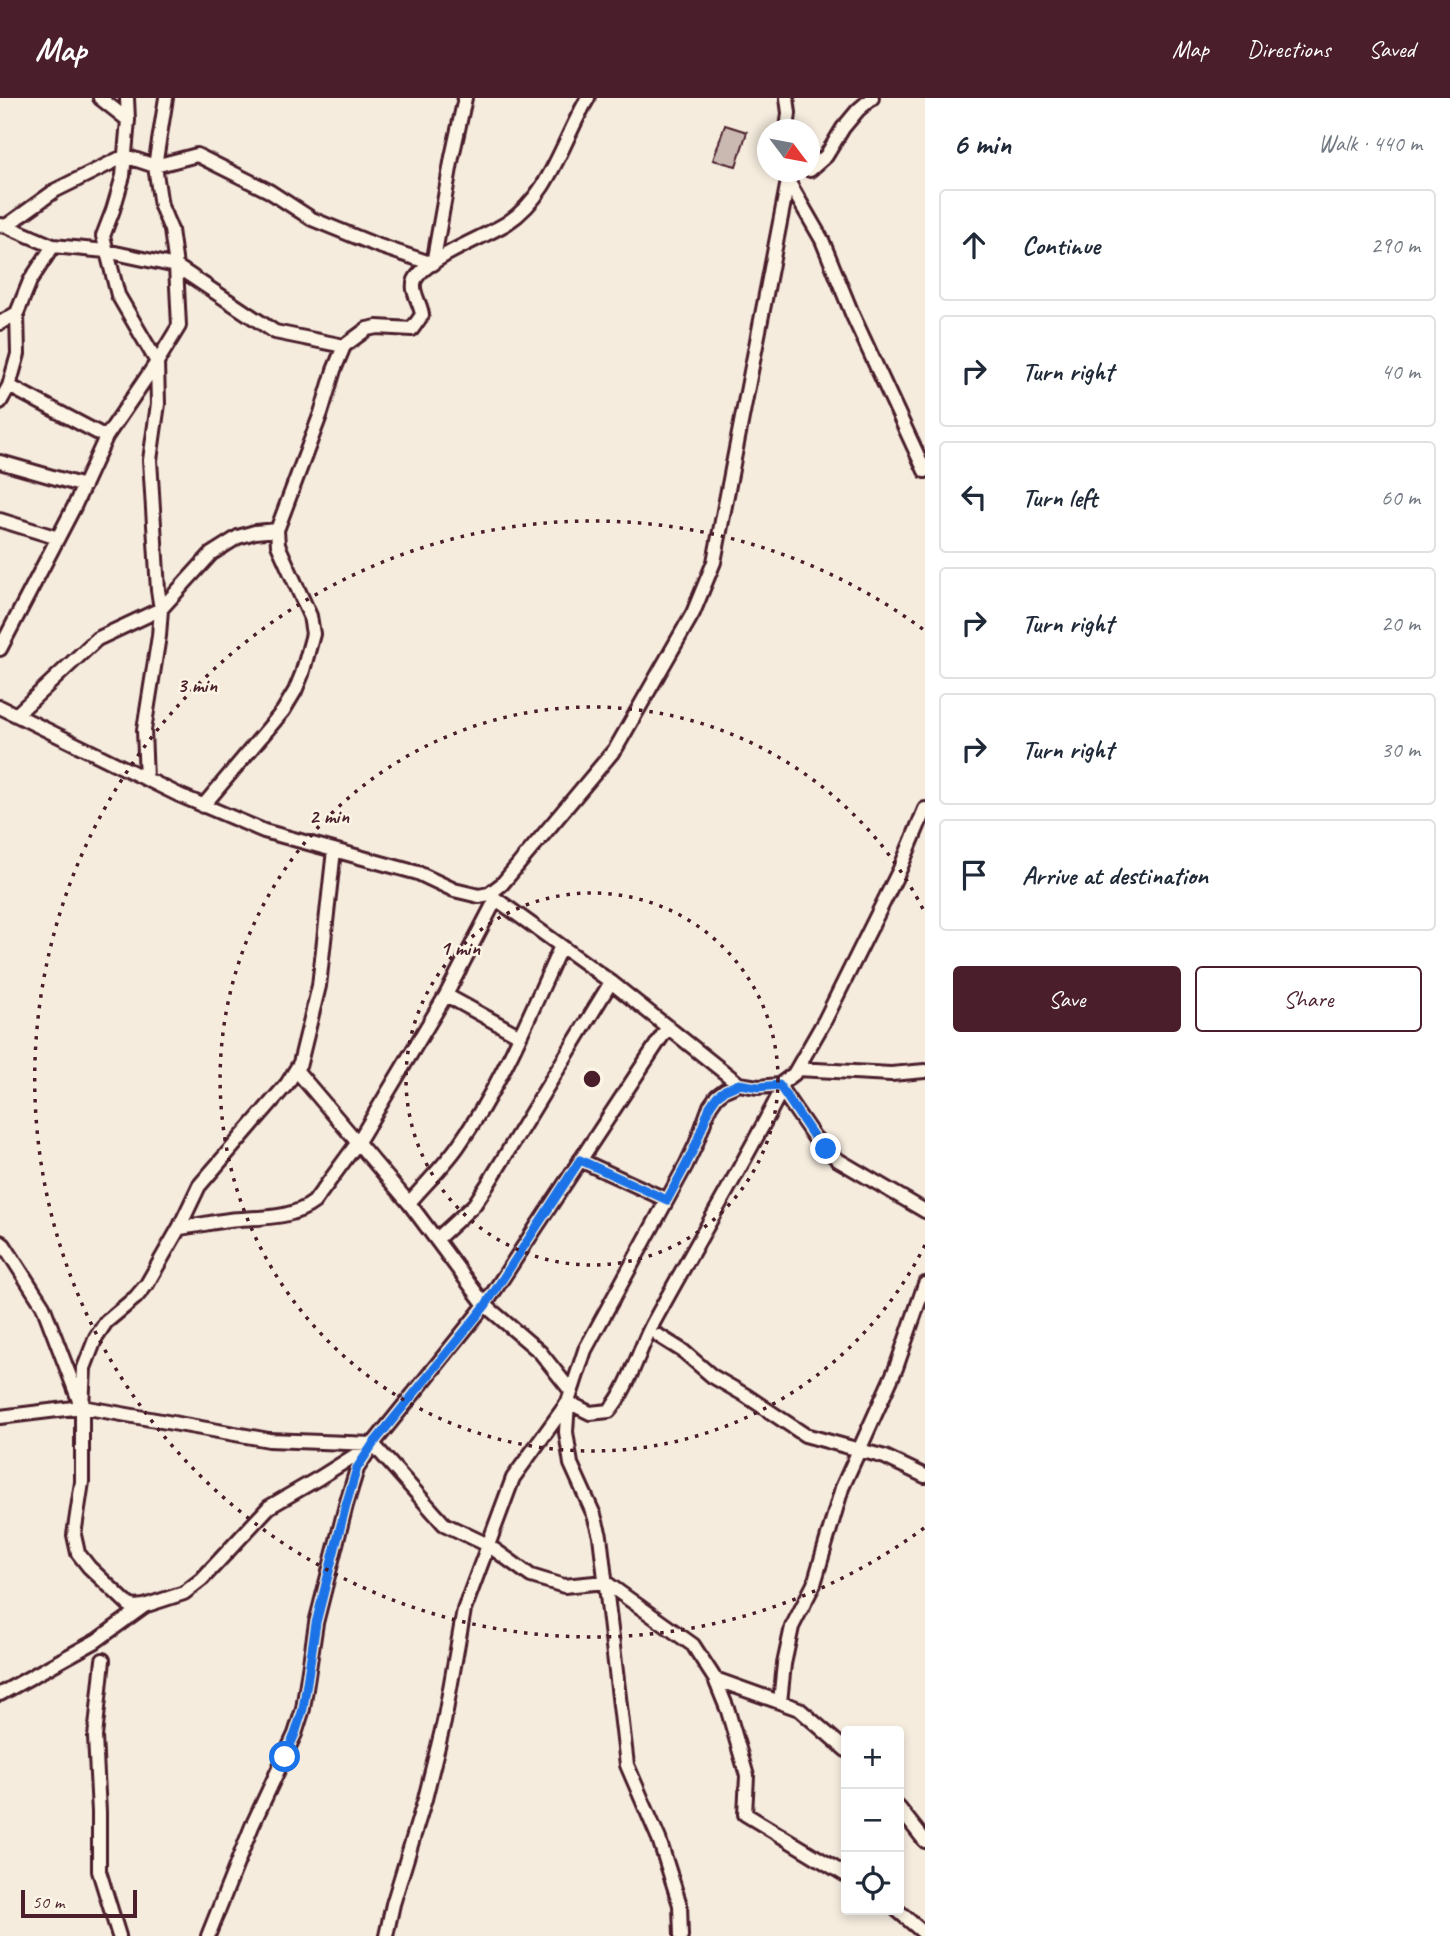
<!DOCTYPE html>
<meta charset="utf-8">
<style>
:root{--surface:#fff;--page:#f6f6f7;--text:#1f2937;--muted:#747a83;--line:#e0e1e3;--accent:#4a1f2b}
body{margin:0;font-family:Caveat,sans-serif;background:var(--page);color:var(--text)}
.controls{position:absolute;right:21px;bottom:21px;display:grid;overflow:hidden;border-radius:7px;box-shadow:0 4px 10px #0003}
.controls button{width:63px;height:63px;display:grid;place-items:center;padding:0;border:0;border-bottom:2px solid var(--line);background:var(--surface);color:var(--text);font:35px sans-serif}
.compass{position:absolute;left:757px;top:21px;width:63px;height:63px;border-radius:50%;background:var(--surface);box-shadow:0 4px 10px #0003;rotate:122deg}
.scale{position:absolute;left:21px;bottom:18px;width:116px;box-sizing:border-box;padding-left:7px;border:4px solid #4a1f2b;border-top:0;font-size:19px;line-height:24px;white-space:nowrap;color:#4a1f2b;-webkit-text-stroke:5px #fcf5e5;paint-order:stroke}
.stop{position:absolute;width:21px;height:21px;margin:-16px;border:5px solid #1a73e8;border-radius:50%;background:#fff}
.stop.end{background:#1a73e8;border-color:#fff;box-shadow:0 2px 7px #0008}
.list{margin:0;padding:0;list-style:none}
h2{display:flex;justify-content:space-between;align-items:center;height:91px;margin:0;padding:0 28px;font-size:30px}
h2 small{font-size:23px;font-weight:400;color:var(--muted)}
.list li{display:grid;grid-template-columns:46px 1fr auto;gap:21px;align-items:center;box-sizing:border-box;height:112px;margin:0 14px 14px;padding:0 14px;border:2px solid var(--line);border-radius:7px}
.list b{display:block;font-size:26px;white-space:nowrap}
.list em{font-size:23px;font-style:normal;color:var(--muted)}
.actions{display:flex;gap:14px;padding:21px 28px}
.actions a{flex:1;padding:16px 0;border:2px solid var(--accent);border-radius:7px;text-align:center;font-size:24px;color:var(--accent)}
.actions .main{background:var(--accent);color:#fff}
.icon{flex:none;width:38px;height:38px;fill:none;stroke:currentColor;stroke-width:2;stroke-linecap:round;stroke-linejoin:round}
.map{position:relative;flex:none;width:925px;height:1838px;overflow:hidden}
header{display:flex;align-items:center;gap:42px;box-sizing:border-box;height:98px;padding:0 35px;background:var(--accent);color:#fff}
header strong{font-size:33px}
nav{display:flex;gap:38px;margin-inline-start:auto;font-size:24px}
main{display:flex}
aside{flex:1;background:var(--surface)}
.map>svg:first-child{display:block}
</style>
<header>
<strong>Map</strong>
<nav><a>Map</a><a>Directions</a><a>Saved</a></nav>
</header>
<main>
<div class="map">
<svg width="925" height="1838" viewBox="0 0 925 1838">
<rect width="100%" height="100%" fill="#f5ecde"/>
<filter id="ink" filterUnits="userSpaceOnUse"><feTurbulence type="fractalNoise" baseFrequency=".0143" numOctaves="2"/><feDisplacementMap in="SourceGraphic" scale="14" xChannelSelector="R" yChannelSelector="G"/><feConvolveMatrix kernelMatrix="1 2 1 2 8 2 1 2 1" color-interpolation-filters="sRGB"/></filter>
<g filter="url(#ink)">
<path fill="#cab9b1" stroke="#4a1f2b" stroke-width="2" d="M725,27L747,34L736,68L713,62Z"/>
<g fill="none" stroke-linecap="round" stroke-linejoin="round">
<defs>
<path id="street" d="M100,0L128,22L123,78L113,112L103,138L118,197L157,264L158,306L150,362L158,492L161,511L159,538L144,632L146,681
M127,0L128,22
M166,0L155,68L161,108L171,132L176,168L275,234L344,248
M787,0L789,15L787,32
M810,72L826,58L843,30L858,12L872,0
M787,74L788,83L822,142L853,218L925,373
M0,127L6,128L56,92L125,58L155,68L197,57L269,93L312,121L376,147L433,166L452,59L465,0
M6,128L53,148
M0,225L17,215L30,183L53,148L106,153L176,168L179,228L157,264L106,339L74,409L0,551
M9,288L18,256L17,215
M0,304L9,288L106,339
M0,364L84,388
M0,422L58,440
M0,609L179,697L264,733L418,775L454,792L479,798L489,796L502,786L616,650L693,515L714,464L788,83
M17,616L97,541L161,511L211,456L238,439L255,434L277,432
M203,708L283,613L295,593L302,576L313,536L310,518L278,447L277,432L321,315L334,272L344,248L367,231L377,229L412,231L422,217C421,205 410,193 415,182C425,161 487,138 507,125C551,96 562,43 588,0
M334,752L319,888L300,965L287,986L199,1088L179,1130L147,1186L136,1199L106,1224L96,1239L84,1270L82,1309V1384L74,1437L78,1455L89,1469L129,1507L135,1509L144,1508L184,1495L202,1481L269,1409L319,1380L373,1346
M489,796L611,884L739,986
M446,897L520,938
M797,971L891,976L925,973
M296,972L409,1105L485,1207L540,1254L571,1293
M779,988L814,1039L838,1062L925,1113
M580,1062L667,1102
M409,1105C425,1086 444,1068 458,1048C501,987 530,916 561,848
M179,1130C196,1128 212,1124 229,1122C257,1119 291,1122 314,1104L358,1044L446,897L496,801
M437,1141L474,1107L488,1086L611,884
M0,1144L4,1147L43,1208L80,1305
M659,1238L683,1253L712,1278L745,1297L805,1337L885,1359L925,1378
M0,1319L82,1309L269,1342L373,1346L444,1426L488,1447
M495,1452L531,1478L564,1488L605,1484L693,1547L715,1581L728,1613L747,1678L745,1716L846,1777
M103,1562L95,1639L99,1714V1773L119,1838
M715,1581L799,1611L846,1652
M0,1596L96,1543L143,1509
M780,1604L784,1566L792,1529L814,1486L842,1390L896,1270L925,1186
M899,1710L925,1743
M897,1812L925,1836
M208,1838L252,1728L295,1636L303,1611L316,1525L346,1407L357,1371L373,1346L485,1207L668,929
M386,1838L393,1806L425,1701L444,1624L464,1512L513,1380L568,1304L590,1315L609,1313C629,1290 638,1254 652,1227C695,1148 741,1071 782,991
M681,1838L680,1807L659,1741L627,1667L600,1438L594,1417L571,1366L566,1334L568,1304L585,1252L686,1067L696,1046L710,1008L717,998L725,992L739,986L758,989L779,987L794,976L825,922L900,771L925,711"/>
</defs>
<use href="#street" stroke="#4a1f2b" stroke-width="18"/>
<use href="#street" stroke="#fcf5e5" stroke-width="12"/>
</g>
</g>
<g fill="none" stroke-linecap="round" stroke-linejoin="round" filter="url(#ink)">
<path stroke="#1a73e8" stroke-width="9" d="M285,1659L295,1636L303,1611L316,1525L346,1407L357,1370L373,1346L485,1208L580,1062L667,1102L686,1067L696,1046L710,1008L717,998L725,992L739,986L758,989L779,987L814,1039L826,1051"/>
</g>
<g fill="none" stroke="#4a1f2b" stroke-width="3.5" stroke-dasharray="3.5 7">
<circle cx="592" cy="981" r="186"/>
<path d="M925 1147A372 372 0 1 1 925 815"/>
<path d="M924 1430A558 558 0 1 1 924 532"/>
</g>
<circle cx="592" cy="981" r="10" fill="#4a1f2b" stroke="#fcf5e5" stroke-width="3.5"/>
<g font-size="21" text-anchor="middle" font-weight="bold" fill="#4a1f2b" stroke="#fcf5e5" stroke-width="5" stroke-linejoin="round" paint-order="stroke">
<text x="197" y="594">3 min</text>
<text x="329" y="725">2 min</text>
<text x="460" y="857">1 min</text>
</g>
</svg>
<div class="controls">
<button>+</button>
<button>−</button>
<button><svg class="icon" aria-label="locate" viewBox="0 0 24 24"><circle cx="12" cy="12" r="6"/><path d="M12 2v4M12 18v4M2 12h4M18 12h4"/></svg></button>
</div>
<svg class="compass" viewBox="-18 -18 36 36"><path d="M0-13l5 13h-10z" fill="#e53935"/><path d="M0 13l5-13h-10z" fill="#747a83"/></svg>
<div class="scale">50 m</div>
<div class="stop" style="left:285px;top:1659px"></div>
<div class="stop end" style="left:826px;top:1051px"></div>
</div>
<aside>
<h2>6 min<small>Walk · 440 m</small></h2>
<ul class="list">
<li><svg class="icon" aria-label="ahead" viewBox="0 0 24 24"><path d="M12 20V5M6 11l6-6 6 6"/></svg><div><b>Continue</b></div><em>290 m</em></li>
<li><svg class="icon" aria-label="right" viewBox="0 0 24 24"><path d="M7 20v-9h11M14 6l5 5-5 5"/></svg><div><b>Turn right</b></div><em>40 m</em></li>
<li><svg class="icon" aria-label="left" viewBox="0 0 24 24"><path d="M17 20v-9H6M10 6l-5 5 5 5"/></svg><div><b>Turn left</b></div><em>60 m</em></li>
<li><svg class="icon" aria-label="right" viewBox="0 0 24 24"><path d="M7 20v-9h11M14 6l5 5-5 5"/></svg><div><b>Turn right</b></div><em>20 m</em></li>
<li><svg class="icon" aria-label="right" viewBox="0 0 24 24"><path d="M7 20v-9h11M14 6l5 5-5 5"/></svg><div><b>Turn right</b></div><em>30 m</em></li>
<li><svg class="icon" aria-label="arrive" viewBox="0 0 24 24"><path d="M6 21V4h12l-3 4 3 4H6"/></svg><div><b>Arrive at destination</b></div></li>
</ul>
<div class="actions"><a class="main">Save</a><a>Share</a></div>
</aside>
</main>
